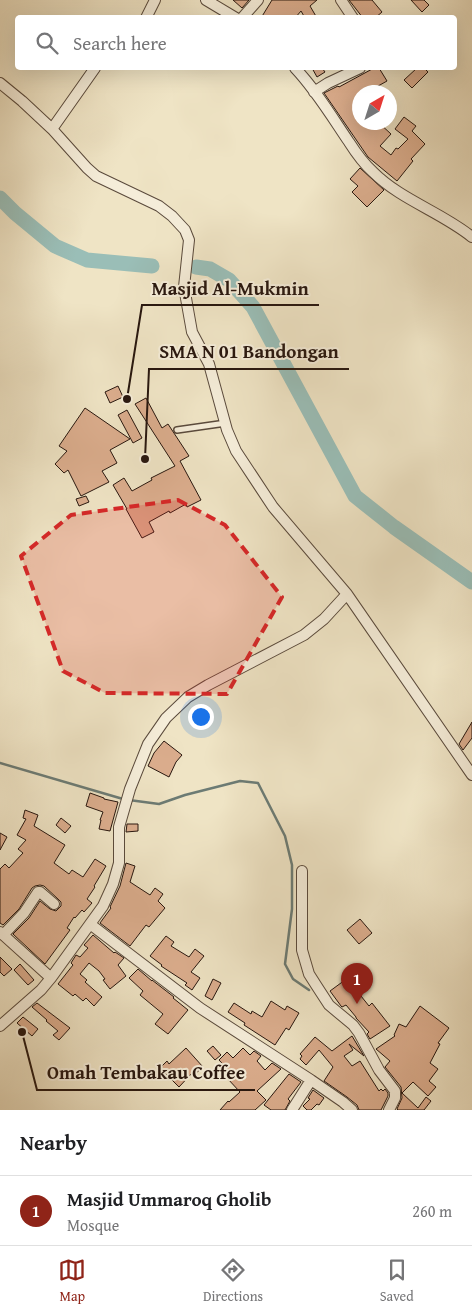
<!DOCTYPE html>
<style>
:root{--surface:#fff;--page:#f6f6f6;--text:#202124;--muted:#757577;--line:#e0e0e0;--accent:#8f2418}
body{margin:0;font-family:"Gentium Book Plus",serif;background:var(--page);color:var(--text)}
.compass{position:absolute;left:352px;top:85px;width:45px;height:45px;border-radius:50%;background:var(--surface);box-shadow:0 5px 20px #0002;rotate:39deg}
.you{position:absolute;left:200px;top:716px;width:18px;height:18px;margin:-12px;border:4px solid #fff;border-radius:50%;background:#1a73e8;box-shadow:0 0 0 8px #1a73e833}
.badge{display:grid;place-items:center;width:32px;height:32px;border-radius:50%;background:var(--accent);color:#fff;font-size:16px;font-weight:700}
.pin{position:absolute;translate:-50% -41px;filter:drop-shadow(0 1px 2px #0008)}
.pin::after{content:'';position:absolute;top:26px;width:18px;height:15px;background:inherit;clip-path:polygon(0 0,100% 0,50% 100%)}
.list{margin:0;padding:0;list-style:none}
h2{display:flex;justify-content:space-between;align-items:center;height:65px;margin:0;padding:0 20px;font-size:21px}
h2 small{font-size:16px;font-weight:400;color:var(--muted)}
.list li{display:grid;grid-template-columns:32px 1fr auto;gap:15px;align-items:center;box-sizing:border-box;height:70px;padding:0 20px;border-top:1px solid var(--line)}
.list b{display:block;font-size:19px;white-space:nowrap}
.list p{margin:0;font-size:16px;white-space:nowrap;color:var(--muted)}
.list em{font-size:16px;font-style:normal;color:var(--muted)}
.icon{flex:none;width:28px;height:28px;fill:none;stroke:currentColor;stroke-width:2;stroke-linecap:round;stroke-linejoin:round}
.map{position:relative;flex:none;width:472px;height:1110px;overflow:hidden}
.search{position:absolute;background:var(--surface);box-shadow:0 5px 20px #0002;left:15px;right:15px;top:15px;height:55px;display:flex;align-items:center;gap:12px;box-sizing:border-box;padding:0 18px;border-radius:5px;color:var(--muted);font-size:19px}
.sheet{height:135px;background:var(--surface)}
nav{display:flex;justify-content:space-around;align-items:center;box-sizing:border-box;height:70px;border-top:1px solid var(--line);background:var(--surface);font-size:14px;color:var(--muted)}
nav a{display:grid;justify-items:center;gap:2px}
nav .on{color:var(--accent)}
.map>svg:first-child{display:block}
</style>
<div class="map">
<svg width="472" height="1110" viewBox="0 0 472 1110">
<rect width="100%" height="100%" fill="#efe4c5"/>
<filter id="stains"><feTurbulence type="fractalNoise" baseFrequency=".004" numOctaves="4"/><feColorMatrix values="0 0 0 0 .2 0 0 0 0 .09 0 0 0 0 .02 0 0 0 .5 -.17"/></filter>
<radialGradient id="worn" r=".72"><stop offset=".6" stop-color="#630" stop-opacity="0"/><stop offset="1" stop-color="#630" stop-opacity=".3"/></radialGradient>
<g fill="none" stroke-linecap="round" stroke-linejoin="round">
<path stroke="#6c7b74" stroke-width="2.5" d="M0,763L123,799
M129,800L159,804L185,795L240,781L258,783L285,836L292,865V909L285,964L293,979L309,990"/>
<path stroke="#9abeb7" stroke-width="15" d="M0,198L15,213L55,246L87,260L152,266
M196,267L210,269L229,280L253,307L355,496L394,527L472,582"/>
</g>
<path fill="#dbad8d" stroke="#28170f" d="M233,0H249L242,8Z
M272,0H317L310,6L317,18H305L301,11L295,18H261Z
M349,0H372L382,12L375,18H363Z
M411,0H424L429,5L422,12Z
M312,68H322L325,72L317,77Z
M374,68H379L387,81L371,90L370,88L362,92H360V122H378L391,134L380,146L391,155L396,148L398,149L408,139L395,129L404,117L416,126L412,131L425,144L411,159L413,161L397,181L368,157L324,93L338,86L339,87Z
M417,68H424L428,72L412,88L404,80Z
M360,168L384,190L367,207L352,192L358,186L350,179Z
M118,386L123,397L110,403L105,392Z
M146,398L162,428L168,424L189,456L180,461L201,500L187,507L186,504L170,513L169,511L149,522L154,532L142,538L126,509H127L113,485L124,478L132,491L152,480L151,478L175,466L135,404Z
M85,408L130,439L110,450L117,463L102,471L109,482L81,496L68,470L64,473L55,464L67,451L59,446Z
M127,410L142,438L133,443L118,415Z
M86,496L89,502L79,506L76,499Z
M472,722V738L463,750L459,744Z
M164,741L182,755L176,762L169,777L148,766L154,753Z
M90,793L104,798V799L118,802L110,831L99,829L101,820H100L103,812L86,806Z
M25,810L38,815L34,826L65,845L54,863L69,874L72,870L83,877L95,859L106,866L94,886L95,887L87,899L92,903L84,912L82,910L75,918L74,917L67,928L70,930L45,964L13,934L29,918L40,901L50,909L56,911L61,906V902L58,899L44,886L40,885L35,886L32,888L19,909L3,925L0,923V869L5,864L9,868L23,853L18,849L26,840L17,835L26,819L23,818Z
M61,818L71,826L65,833L56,825Z
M127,824H138V831L126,832Z
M0,833L7,837L0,850Z
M126,863L135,866L130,882L150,895L155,888L163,894L158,901L165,908L149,927L146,925L130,946L100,923L111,908L110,907L120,886Z
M360,919L372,933L359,944L347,930Z
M93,935L114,953L115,952L124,958L118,965L126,976L110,989L103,980L105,979L99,971L89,963L80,974L87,980L85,982L102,997L94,1006L86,998L83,1001L75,994L73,996L58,984L73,965L71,963L76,955L80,957L88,948L84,945Z
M166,936L174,942L171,946L189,957L195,949L204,956L191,972L200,978L192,990L185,985L187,983L161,966L162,965L150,956Z
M0,957L12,969L4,976L0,972Z
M20,964L34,980L28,985L14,970Z
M138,969L152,981V980L174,997L173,998L188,1010L168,1034L155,1024L163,1014L140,995L143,991L129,978Z
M213,979L221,983L212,1000L205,996Z
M345,980L358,998L361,996L369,1006L372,1003L390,1026L370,1039L367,1034L369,1032L356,1018V1017L346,1005L342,1007L341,1006L330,991Z
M271,1001L285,1010L287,1006L299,1013L289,1030L286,1028L275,1045L244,1025L245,1023L228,1012L234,1003L251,1014L252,1011L262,1017Z
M37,1003L70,1028L59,1040L53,1035L58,1031L46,1021L47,1020L32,1007Z
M420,1006L449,1028L438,1043L440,1044L430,1063L438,1069L429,1081L436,1087L428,1096L413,1082L402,1093L418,1108L426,1097L431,1101L424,1110H398L397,1109L402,1098L401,1087L385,1067L390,1061L376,1049L395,1036L394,1035L399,1024L406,1027Z
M23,1017L38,1029L32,1036L17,1023Z
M352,1036L364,1056L349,1044L353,1050L344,1056L352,1066L360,1061L379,1091L381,1089L383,1091L385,1089L388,1093V1096L381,1110H359L357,1105L347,1097L324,1081L333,1067L319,1050L306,1065L300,1059L302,1056L300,1054L315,1037L332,1051Z
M213,1046L221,1055L215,1060L207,1051Z
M186,1048L203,1067L195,1074L193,1072L179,1087L160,1068L167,1061L169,1064Z
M243,1048L250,1055L254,1051L261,1056L257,1061L265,1070L272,1063L281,1069L257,1091L266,1100L255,1110H220L228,1101L229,1102L240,1092L227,1078L232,1074L219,1060L227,1052L233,1058Z
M289,1074L301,1082L288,1099L290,1101L285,1110H271L264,1105Z
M313,1090L324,1098L319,1105L317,1104L311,1110H307L303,1106L310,1099L308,1098Z"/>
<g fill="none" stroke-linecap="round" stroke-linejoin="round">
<defs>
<path id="lane" d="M177,430L226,423"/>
<path id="street" d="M206,0L236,18
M341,0L353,18
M146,18L155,0
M242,18L258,0
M295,68C316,90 332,117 349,142C356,153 363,163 373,172C401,200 441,212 472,237
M0,83L22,101L52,129L87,168L96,176L159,206L172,216L185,230L189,240L184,287L192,332L209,364L227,430L236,451L273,507L347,594L472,775
M314,92L328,83L360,68
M52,129L95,68
M302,871V950L309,974L316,985L329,1005L353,1025L359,1033L379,1070L395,1091V1098L389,1110
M90,924L200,1008L311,1080L343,1102L352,1110
M0,932L51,978
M3,935L24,913L38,892H40L54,904
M0,1026L41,990L51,978L103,906L113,884L119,863V827L130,789L148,744L166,718L188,697L208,685L304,635L324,619L347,594
M292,1110L311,1080"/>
</defs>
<use href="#lane" stroke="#5a4a3c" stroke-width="8"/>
<use href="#street" stroke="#5a4a3c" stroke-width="12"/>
<use href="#lane" stroke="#f5edd9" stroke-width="5"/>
<use href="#street" stroke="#f5edd9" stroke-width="10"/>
</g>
<path fill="#d62828" fill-opacity="0.2" stroke="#d62828" stroke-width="4" stroke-dasharray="10 6" stroke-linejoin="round" d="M178,500L225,525L282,597L227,694L105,693L63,671L21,556L71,515Z"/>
<path fill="none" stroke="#28170f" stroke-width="2" d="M127 399L142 305H319M145 459L149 369H349M22 1032L37 1090H255"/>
<g fill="#28170f" stroke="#f5edd9" stroke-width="2">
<circle cx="127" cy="399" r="5"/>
<circle cx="145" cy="459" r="5"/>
<circle cx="22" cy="1032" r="5"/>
</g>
<g font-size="19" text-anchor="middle" font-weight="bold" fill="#28170f" stroke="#f5edd9" stroke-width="4" stroke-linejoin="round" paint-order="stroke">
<text x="230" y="295">Masjid Al-Mukmin</text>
<text x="249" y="358">SMA N 01 Bandongan</text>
<text x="146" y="1079">Omah Tembakau Coffee</text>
</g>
<rect width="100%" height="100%" filter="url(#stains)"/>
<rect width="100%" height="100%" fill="url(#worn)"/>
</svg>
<svg class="compass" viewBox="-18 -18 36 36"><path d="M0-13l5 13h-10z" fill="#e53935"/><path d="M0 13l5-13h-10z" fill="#757577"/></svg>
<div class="you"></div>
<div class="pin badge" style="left:357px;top:1004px">1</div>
<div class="search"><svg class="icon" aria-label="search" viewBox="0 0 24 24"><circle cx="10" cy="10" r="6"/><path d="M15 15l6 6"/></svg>Search here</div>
</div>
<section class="sheet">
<h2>Nearby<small></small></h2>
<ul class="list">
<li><span class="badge">1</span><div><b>Masjid Ummaroq Gholib</b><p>Mosque</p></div><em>260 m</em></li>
</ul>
</section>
<nav>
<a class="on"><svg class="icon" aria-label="map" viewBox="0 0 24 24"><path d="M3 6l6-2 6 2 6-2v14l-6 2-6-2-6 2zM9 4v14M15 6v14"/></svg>Map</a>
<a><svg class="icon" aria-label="directions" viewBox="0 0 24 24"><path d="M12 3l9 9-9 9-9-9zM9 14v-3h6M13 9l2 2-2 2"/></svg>Directions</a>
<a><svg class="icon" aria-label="saved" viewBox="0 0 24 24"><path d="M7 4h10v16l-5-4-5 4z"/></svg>Saved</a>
</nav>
